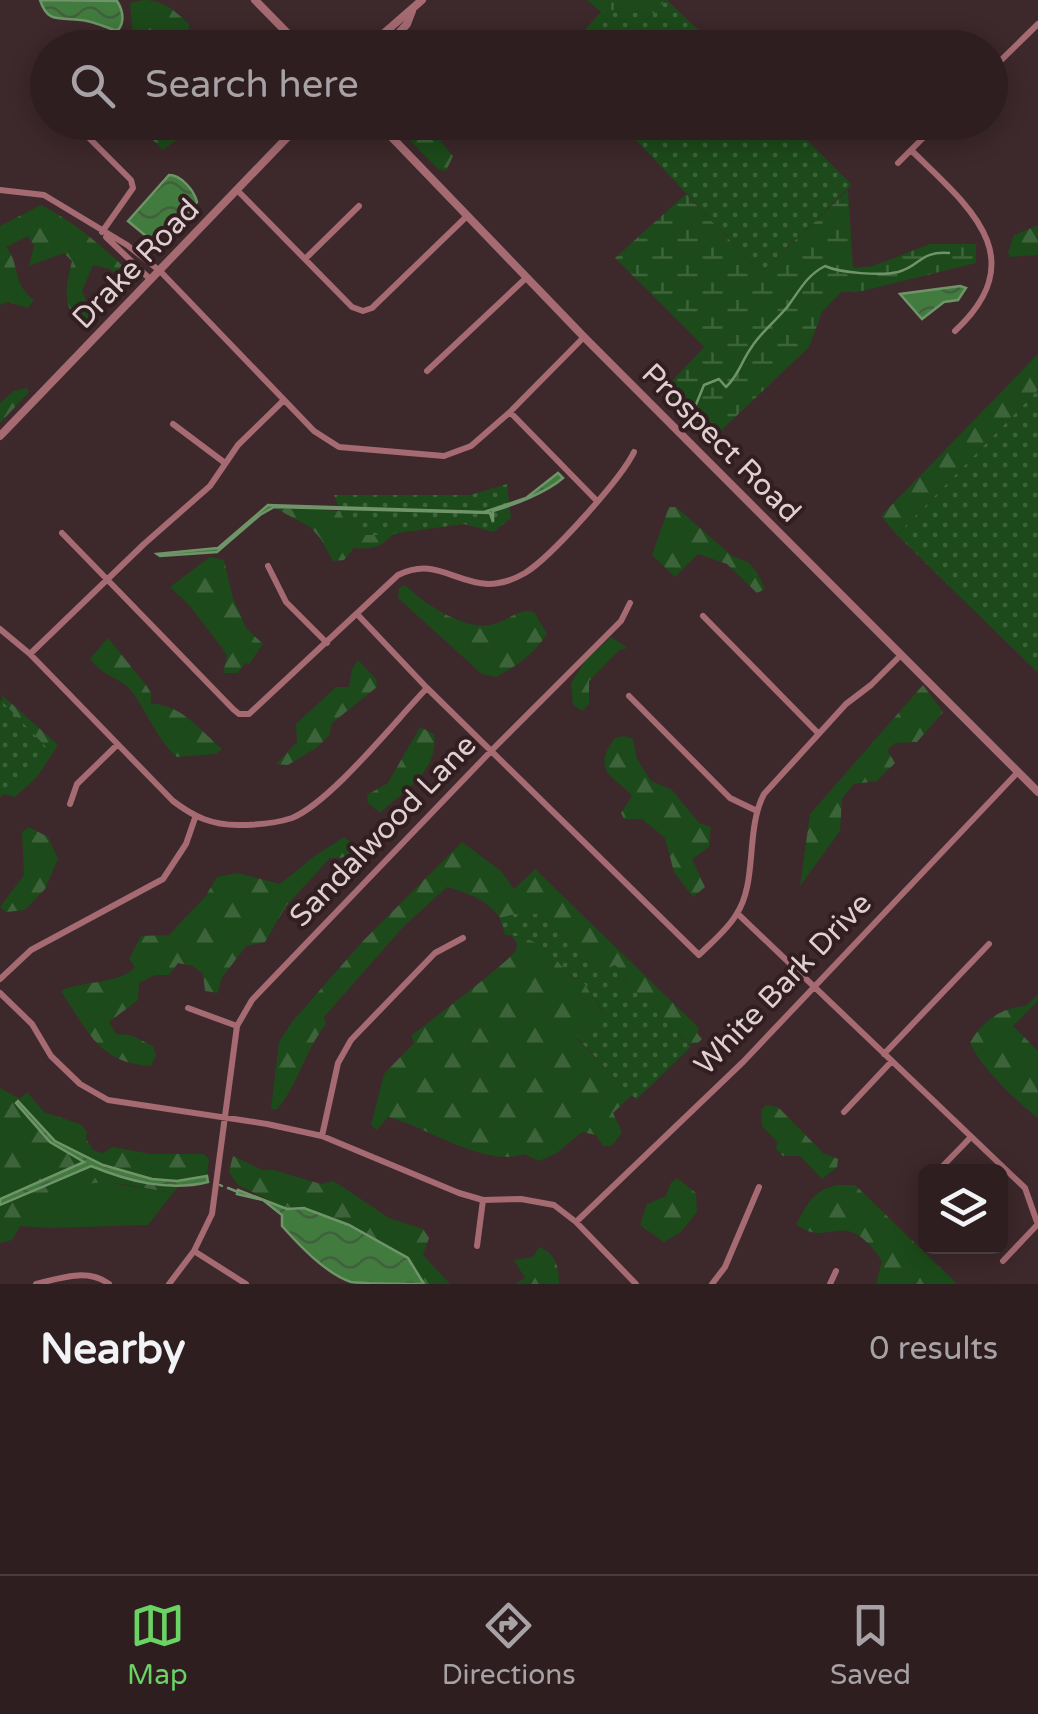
<!DOCTYPE html>
<style>
:root{--surface:#2e1e20;--page:#362729;--text:#f1f3f6;--muted:#a7a2a5;--line:#493c3e;--accent:#6ad363}
body{margin:0;font-family:"Varela Round",sans-serif;background:var(--page);color:var(--text)}
.controls{position:absolute;right:30px;bottom:30px;display:grid;overflow:hidden;border-radius:15px;box-shadow:0 5px 25px #0003}
.controls button{width:90px;height:90px;display:grid;place-items:center;padding:0;border:0;border-bottom:2px solid var(--line);background:var(--surface);color:var(--text);font:50px sans-serif}
.list{margin:0;padding:0;list-style:none}
h2{display:flex;justify-content:space-between;align-items:center;height:130px;margin:0;padding:0 40px;font-size:42px}
h2 small{font-size:32px;font-weight:400;color:var(--muted)}
.icon{flex:none;width:55px;height:55px;fill:none;stroke:currentColor;stroke-width:2;stroke-linecap:round;stroke-linejoin:round}
.map{position:relative;flex:none;width:1038px;height:1284px;overflow:hidden}
.search{position:absolute;background:var(--surface);box-shadow:0 5px 25px #0003;left:30px;right:30px;top:30px;height:110px;display:flex;align-items:center;gap:25px;box-sizing:border-box;padding:0 35px;border-radius:55px;color:var(--muted);font-size:38px}
.sheet{height:290px;background:var(--surface)}
nav{display:flex;justify-content:space-around;align-items:center;box-sizing:border-box;height:140px;border-top:2px solid var(--line);background:var(--surface);font-size:28px;color:var(--muted)}
nav a{display:grid;justify-items:center;gap:5px}
nav .on{color:var(--accent)}
.map>svg:first-child{display:block}
</style>
<div class="map">
<svg width="1038" height="1284" viewBox="0 0 1038 1284">
<defs>
<pattern id="forest-firs" width="22" height="20" patternUnits="userSpaceOnUse" patternTransform="scale(2.5)"><rect width="22" height="20" fill="#1c4a1a"/><path d="M5 1l3.5 6h-7zM16 11l3.5 6h-7z" fill="#3d633a"/></pattern>
<pattern id="wetland-marsh" width="20" height="14" patternUnits="userSpaceOnUse" patternTransform="scale(2.5)"><rect width="20" height="14" fill="#1c4a1a"/><path d="M1 5h8M5 5V1M11 12h8M15 12V8" fill="none" stroke="#3d633a"/></pattern>
<pattern id="park-dots" width="8" height="8" patternUnits="userSpaceOnUse" patternTransform="scale(2.5)"><rect width="8" height="8" fill="#1c4a1a"/><path d="M2 2h.1M6 6h.1" fill="none" stroke="#3d633a" stroke-width="1.8" stroke-linecap="round"/></pattern>
<pattern id="water-waves" width="16" height="10" patternUnits="userSpaceOnUse" patternTransform="scale(2.5)"><rect width="16" height="10" fill="#417b3d"/><path d="M0 5q4-4 8 0t8 0" fill="none" stroke="#42603e"/></pattern>
</defs>
<rect width="100%" height="100%" fill="#3d282b"/>
<path fill="#1c4a1a" d="M92,1180L173,1193L148,1225L50,1228L36,1208L56,1192Z"/>
<path fill="url(#forest-firs)" d="M143,0C165,0 173,10 189,24L188,47H134L130,3Z
M135,123H188L189,130L163,150Z
M393,123H443L441,142L453,156L446,171L438,169Z
M41,205C74,222 101,245 127,270L123,282L110,269L93,265L82,291L91,312L97,318L89,328C60,311 65,290 72,261L64,253L29,266L34,246L28,236L6,247C21,265 11,283 34,300L28,308L8,302L0,305V226Z
M1038,225V255L1010,257L1008,252L1014,235Z
M1038,354V390L897,535L881,516Z
M27,388L29,392L0,423V403L14,391Z
M669,507H676L732,556L748,562L757,572L765,589L757,593L727,564L698,554L675,577L652,555Z
M275,508L340,511L405,525C384,540 384,551 354,548L344,560L333,561L321,539L310,527Z
M210,557L224,560L232,595L246,628L263,644L249,664L245,663L238,673H223L227,656L223,649L189,605L170,587Z
M405,585C425,604 461,629 490,625C506,623 519,607 534,612L547,634C533,655 518,665 496,677L482,674L398,598L399,588Z
M611,637L628,648L619,650L589,681V704L582,711L573,705L571,683L585,661Z
M108,638L146,685L151,693V704C180,703 201,731 222,749L216,754L177,757C159,742 147,713 133,693C123,678 104,678 90,659Z
M358,660L376,679L377,687L332,723L329,736L316,748L288,765L276,764L297,742L296,724L336,687H349L352,669Z
M923,685L943,712L917,742L895,743L887,750L895,763L877,781L854,784L842,798L840,831L800,886L810,814Z
M2,695L58,745L37,777L15,797L0,793Z
M420,727L434,734C440,771 403,791 380,813L368,803L367,795L388,783Z
M624,736L633,739L637,759L651,781L672,790L699,823L711,827L709,847L692,859L705,887L693,897L674,872L665,838L642,819H624L621,813L632,796C617,777 589,773 615,738Z
M29,827L48,837L58,859L45,889L25,910L6,912L0,907L24,875L22,832Z
M344,837L362,851L341,858H330L286,906L265,942L246,946L221,979L218,993L205,991L203,974L193,966L178,963L169,975H155L139,983L138,1000L109,1022L116,1034L131,1035L153,1046L156,1055L151,1066C102,1063 91,1037 66,999L61,991C82,980 119,985 135,967L129,959L141,936L169,935L205,897L217,877L237,873L280,884L313,857Z
M462,842L501,871L514,889L535,869L699,1028L697,1033L702,1039L698,1043L689,1044L631,987L626,991L621,985L627,976L603,970L539,914L500,918C488,900 467,893 447,887L404,926L324,1017L326,1024C304,1052 299,1084 277,1109H271L279,1042L292,1022L363,941Z
M511,936C545,938 556,961 574,980L578,977L582,980L604,1014L576,1038L632,1095L613,1113L622,1132L612,1146H603L596,1135L582,1132L557,1153L539,1161L524,1154C485,1168 427,1127 388,1117L377,1130L371,1125L384,1074L414,1043L411,1036C426,1024 513,959 516,950C518,942 516,941 511,936Z
M1038,994V1001L1013,1026L1038,1051V1118C1016,1101 982,1069 970,1043C981,1022 1002,1007 1026,1006Z
M0,1088L20,1099L27,1092L44,1112L80,1124L87,1131L86,1139L93,1150L103,1153L113,1147L151,1154H204L209,1159L207,1176L177,1181L152,1179L103,1165L55,1141L18,1101L50,1142L85,1162L0,1199Z
M766,1105L778,1107L823,1153L838,1159L837,1167L822,1179L800,1156H783L776,1149L777,1142L762,1126L761,1110Z
M233,1156L262,1170H274L321,1184L332,1181L340,1185L389,1218L423,1229L429,1238L423,1255L450,1284H424C391,1235 347,1224 293,1207L287,1209L238,1185L229,1172Z
M91,1166L144,1183L178,1187L173,1193C117,1184 86,1170 37,1208L50,1228L20,1226L12,1240L0,1243V1205Z
M677,1178L696,1193L697,1212L681,1232L664,1242L640,1225L647,1204L666,1196L671,1183Z
M837,1185H855L957,1284H876L882,1261C843,1203 830,1251 796,1224C808,1204 812,1191 837,1185Z
M539,1247C556,1253 559,1267 559,1284H515L525,1278L514,1260L533,1257Z"/>
<path fill="url(#wetland-marsh)" d="M587,0H667L646,20L633,7L601,12Z
M848,190L853,268L873,266L930,244H976V263L862,291L841,292L822,312L809,347L708,443L660,394L704,347L615,258L686,194L761,273Z"/>
<path fill="url(#park-dots)" d="M667,0L716,47H569L601,12L633,7L646,20Z
M620,123H790L852,185L761,273Z
M1038,390V673L897,535Z
M507,484L511,518L494,532L464,524L384,535H359L342,516L334,495H470Z
M0,699L49,750L1,797L0,796Z
M515,914H539L603,970L615,965L627,975L621,985L626,990L631,986L691,1047L636,1100L576,1037L604,1013L582,980L578,977L575,980C551,957 547,938 505,935L500,918Z"/>
<path fill="url(#water-waves)" stroke="#709469" stroke-width="2.5" d="M40,0L117,1C123,10 125,22 118,30H114C103,26 92,21 81,20C59,17 48,24 40,0Z
M169,175C181,175 194,190 197,202L191,211L152,241L128,221Z
M960,286L966,288L958,300L944,302L922,319L900,294Z
M558,473L563,478C547,492 514,505 493,511V522L490,513L274,507L260,515L217,552L160,556L157,554L218,548L268,505L484,512L526,498Z
M18,1101L55,1141L103,1165L152,1179L177,1181L207,1176L208,1182C168,1192 128,1181 91,1166L0,1205V1199L84,1162L50,1142L16,1103Z
M238,1190L287,1209L304,1208L349,1225L408,1258L424,1284C402,1284 370,1284 351,1282C325,1273 300,1246 282,1226V1215L263,1200L237,1194Z"/>
<g fill="none" stroke-linecap="round" stroke-linejoin="round">
<path stroke="#709469" stroke-width="2.5" d="M690,419L704,385L719,379L726,387C739,375 741,362 751,348C761,332 776,321 788,306C800,290 806,276 825,266C840,273 881,276 898,272C921,266 919,251 949,253
M220,1185L222,1186
M228,1188L238,1192"/>
<path stroke="#a56a72" stroke-width="6" d="M990,71L1038,24
M79,122L83,132L131,180L133,188L102,232
M911,150C967,205 1035,257 955,331
M898,163L939,122
M0,190L44,195L127,245L160,271L314,431L339,447L444,456L471,446L510,412L584,337
M238,191L352,307L363,311L372,308L466,217
M106,237L151,280
M305,259L359,206
M427,371L526,278
M510,412L597,501
M173,424L225,463
M62,533L233,709L239,714H249L398,575C435,557 452,582 488,584C501,584 513,580 525,573C551,557 621,479 634,452
M268,566L286,602L327,643
M357,614L427,688L699,955C711,943 727,930 736,915C758,883 745,830 764,794L846,704L871,685L900,656
M703,616L818,733
M0,629L30,654L173,801C194,817 212,825 238,825C257,825 274,824 292,818C331,802 395,721 427,688
M30,654L144,544L210,486L238,445L284,400
M629,696L730,798L755,810
M70,804L77,784L117,745
M738,914L1025,1188L1038,1225
M0,979L31,950L163,879L186,844L195,818
M0,993L32,1024L51,1056L80,1084L108,1100L267,1124L322,1136L459,1193L483,1200L521,1199L554,1205L576,1222L636,1284
M188,1008L237,1026
M884,1054L989,944
M844,1112L891,1062
M322,1136L338,1063L351,1040L435,953L463,938
M937,1172L970,1138
M922,1188L926,1184
M576,1222L743,1062L1018,772
M477,1246L483,1200
M194,1251L246,1284
M1003,1261L1038,1224
M36,1284C60,1278 88,1268 109,1284
M169,1284L194,1251L212,1214L237,1026L252,1000L492,750L621,621L630,603
M712,1284L725,1267L759,1187
M830,1284L836,1271"/>
<path stroke="#a56a72" stroke-width="8" d="M255,0L302,48
M367,48L422,0
M385,48L407,24L412,11
M377,122L584,337L1038,792
M0,436L302,122"/>
</g>
<g text-anchor="middle" dominant-baseline="central" stroke-width="8" stroke-linejoin="round" paint-order="stroke">
<g font-size="30" fill="#ded0d1" stroke="#321e21">
<text transform="translate(136 264) rotate(-46)">Drake Road</text>
<text transform="translate(721 443) rotate(45)">Prospect Road</text>
<text transform="translate(383 831) rotate(-46)">Sandalwood Lane</text>
<text transform="translate(783 984) rotate(-46)">White Bark Drive</text>
</g>
</g>
</svg>
<div class="controls">
<button><svg class="icon" aria-label="layers" viewBox="0 0 24 24"><path d="M12 4l9 5-9 5-9-5zM3 14l9 5 9-5"/></svg></button>
</div>
<div class="search"><svg class="icon" aria-label="search" viewBox="0 0 24 24"><circle cx="10" cy="10" r="6"/><path d="M15 15l6 6"/></svg>Search here</div>
</div>
<section class="sheet">
<h2>Nearby<small>0 results</small></h2>
<ul class="list">
</ul>
</section>
<nav>
<a class="on"><svg class="icon" aria-label="map" viewBox="0 0 24 24"><path d="M3 6l6-2 6 2 6-2v14l-6 2-6-2-6 2zM9 4v14M15 6v14"/></svg>Map</a>
<a><svg class="icon" aria-label="directions" viewBox="0 0 24 24"><path d="M12 3l9 9-9 9-9-9zM9 14v-3h6M13 9l2 2-2 2"/></svg>Directions</a>
<a><svg class="icon" aria-label="saved" viewBox="0 0 24 24"><path d="M7 4h10v16l-5-4-5 4z"/></svg>Saved</a>
</nav>
